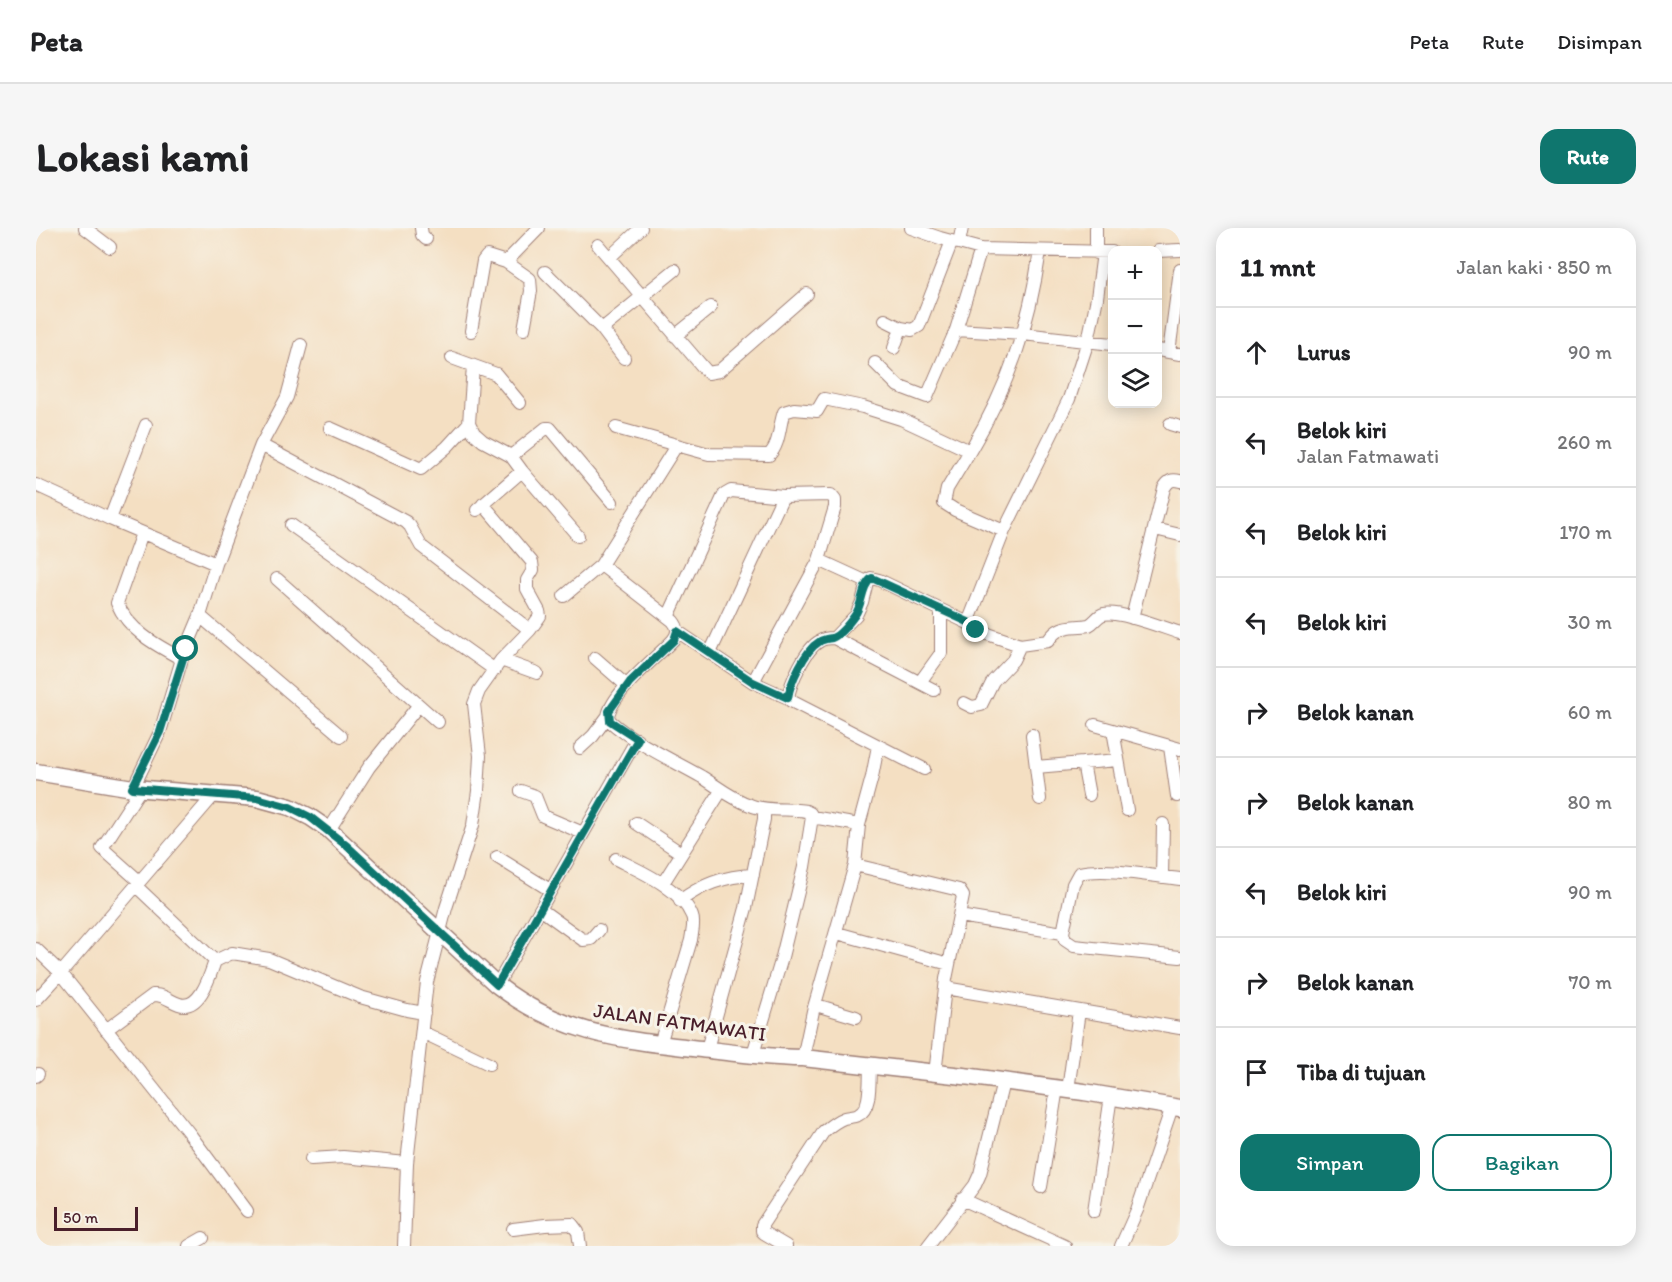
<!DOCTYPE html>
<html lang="id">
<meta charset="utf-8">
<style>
:root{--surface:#fff;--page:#f6f6f6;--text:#202124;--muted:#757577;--line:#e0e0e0;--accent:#0f766e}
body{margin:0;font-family:Itim,sans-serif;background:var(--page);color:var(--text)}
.controls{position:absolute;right:18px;top:18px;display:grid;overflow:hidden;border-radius:12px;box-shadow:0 3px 15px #0003}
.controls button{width:54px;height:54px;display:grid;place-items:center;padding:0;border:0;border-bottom:2px solid var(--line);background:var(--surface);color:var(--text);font:30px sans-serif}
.scale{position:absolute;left:18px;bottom:15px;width:84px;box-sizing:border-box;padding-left:6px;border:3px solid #4a1f2b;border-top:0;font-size:16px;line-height:21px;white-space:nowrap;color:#4a1f2b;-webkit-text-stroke:4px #f7f3e8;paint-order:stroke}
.stop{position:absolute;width:18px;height:18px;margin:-14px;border:4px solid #0f766e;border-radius:50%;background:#fff}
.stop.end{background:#0f766e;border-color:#fff;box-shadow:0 2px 6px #0008}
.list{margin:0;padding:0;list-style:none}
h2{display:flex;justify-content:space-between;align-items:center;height:78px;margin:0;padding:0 24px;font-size:26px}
h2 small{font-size:20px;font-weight:400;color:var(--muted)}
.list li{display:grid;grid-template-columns:39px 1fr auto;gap:18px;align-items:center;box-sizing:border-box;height:90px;padding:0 24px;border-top:2px solid var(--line)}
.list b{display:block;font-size:22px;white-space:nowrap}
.list p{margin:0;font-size:20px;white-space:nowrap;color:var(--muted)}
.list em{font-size:20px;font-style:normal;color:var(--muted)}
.actions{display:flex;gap:12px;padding:18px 24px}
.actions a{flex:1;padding:14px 0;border:2px solid var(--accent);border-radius:18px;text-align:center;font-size:21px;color:var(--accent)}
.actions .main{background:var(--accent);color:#fff}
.icon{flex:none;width:33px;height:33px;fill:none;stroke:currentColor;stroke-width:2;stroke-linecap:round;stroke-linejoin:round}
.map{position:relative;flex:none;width:1144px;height:1018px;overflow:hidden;border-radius:18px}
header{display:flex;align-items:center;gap:36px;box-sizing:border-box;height:84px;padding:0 30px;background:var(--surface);border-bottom:2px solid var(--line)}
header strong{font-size:28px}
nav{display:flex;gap:33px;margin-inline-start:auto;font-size:21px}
.intro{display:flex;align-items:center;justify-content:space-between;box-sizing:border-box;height:144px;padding:0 36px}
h1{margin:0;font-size:42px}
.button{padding:15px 27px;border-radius:18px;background:var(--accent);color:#fff;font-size:21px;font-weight:700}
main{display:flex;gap:36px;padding:0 36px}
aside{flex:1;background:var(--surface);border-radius:18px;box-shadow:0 3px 15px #0003}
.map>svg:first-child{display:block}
</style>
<header>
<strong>Peta</strong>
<nav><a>Peta</a><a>Rute</a><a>Disimpan</a></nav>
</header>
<div class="intro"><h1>Lokasi kami</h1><a class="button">Rute</a></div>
<main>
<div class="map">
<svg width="1144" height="1018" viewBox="0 0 1144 1018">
<rect width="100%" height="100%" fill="#f7f3e8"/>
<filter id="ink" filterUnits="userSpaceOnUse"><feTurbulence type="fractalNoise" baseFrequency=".0167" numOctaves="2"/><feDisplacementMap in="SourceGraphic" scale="12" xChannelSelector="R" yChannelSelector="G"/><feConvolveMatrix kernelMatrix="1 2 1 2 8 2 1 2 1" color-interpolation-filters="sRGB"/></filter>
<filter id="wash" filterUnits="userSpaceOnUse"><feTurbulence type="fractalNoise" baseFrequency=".008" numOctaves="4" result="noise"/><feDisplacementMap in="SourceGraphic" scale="24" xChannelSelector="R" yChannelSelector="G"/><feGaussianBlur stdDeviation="1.35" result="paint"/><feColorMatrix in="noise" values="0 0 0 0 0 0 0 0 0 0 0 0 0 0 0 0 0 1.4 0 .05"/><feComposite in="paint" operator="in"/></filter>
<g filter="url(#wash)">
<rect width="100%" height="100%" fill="#f4dfc2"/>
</g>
<g filter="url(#ink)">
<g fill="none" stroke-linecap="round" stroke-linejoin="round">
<defs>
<path id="street" d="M49,0L74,19
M385,0L386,7L390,11
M875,0L904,10L945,21L1076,24
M923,15L926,0
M562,17L672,145L683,143L771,66
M1122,23L1144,22
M1060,25V0
M574,29L605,0
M470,34L503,0
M509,44L566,101L588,130
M849,92L865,100
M566,101L639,42
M920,102L987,106L1076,116
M435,103L447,33L451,28L470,34L494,51L495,63L488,101
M639,108L675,79
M858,120L865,100L876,102L883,98L916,13
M1122,122L1144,126
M1133,124L1144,42
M416,130L460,146L484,175
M839,135L862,158L891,169L920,102L945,21
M437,138L433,195L438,205L447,213L475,228L486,243
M1134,196L1144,199
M294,200L385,241L411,219L433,195
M580,200L673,226L733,227C744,217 743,197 748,184L758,181L781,183L788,171L827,179L865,191L934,223C973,157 993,99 1004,23
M225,217L251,169L265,117
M934,223L911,261L908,275L919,282L968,303
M475,228L510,200H514L576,274
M0,257L74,291L180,336L164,388L146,431L124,504L97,560
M441,282L486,243L542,308
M74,291L110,197
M255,297L459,442
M1119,301L1144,307
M106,305L81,375C93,403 120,417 146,431
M783,332L831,354L835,350L843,352L932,395L940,402L984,417L1012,413C1024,395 1035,400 1053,397C1059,394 1062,387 1068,386C1083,382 1128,400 1144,405
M180,336L225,217L370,294L374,298L385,318L494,402
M565,337L637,393C643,400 642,406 637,412C620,430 576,465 572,488L574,493C597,514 638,533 666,549C682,559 696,571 714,577C731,584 752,580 770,583L774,585L776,589L768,639L745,733L717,826
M241,351L402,494
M528,368L565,337L640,218
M164,388L305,508
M632,389L688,267L695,263L747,268L795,267L799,272V279L783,332L717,454
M1096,390L1128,260C1133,252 1136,251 1144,253
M932,395L968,303L1033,171L1052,113L1061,70L1067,25
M641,403L717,454L752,470
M798,410L820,387L826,374L831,354
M674,425L747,268
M559,430L591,458
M465,432L501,445
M884,454L905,425V382
M928,475L936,479L945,477L957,453L977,432L984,417
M1059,497L1144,521
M1077,502L1091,582
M996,507L1004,571
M1134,519L1141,568
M544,520L557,508L572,488
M1047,535L1053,567
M1000,539L1082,532
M888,541L755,473L752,470C754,455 770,420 784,413C788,410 793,410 798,410L898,462
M485,563L499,568L507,588L547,605
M776,589L823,597
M600,595L645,625
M293,602L333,539L382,478
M461,629L514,662
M580,631C604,643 645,660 656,688C659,695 656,704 655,712L624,816
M819,637L923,662L927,668L910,751L899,846
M1126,649L1127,596
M1144,651C1115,648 1070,639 1043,645L1037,656L1027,705L1029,712L1038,718L1144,729
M103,653L66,620L105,560
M627,655L685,563
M100,658L179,733L196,725L233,731L324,769L371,782L388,785
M644,673C666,656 689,648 717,647
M504,681L547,712L555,711L563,702
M923,688L1027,705
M801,705L913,736
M0,721L25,745L153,905L211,983
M461,757L601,511
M909,760L1144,800
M0,772L25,745L178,567
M780,777L820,789
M70,802L117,767C127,766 134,773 143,776C164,783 174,747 179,733
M386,804L453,836
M671,821L710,680L728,591V581
M767,830L777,783L819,637L823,597L836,549L842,518
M0,848L2,846
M1032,862L1043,783
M275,931L307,929L371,935
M1005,959L1021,860
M926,971L1029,1018
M1058,983L1075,868
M477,1001L509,997L536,996L542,1004L544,1018
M153,1018L167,1010
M368,1018L371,935L391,754L410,680L437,597L442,563L444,528L438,476L443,463L465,432L494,402L504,388L503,383L491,361V352L497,342L496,334L447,276
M750,1018L728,1005L726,1003V997L788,903C794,898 800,893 808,890C812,889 817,889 822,887C836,881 833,852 834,838
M892,1018L939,957L944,946L967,854
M1085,1018L1101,982L1136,879"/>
<path id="secondary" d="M0,544L97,560L221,570L254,579L274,589L293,602L461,757C526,807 587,812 665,821C699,825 733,830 767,830L936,849L1048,864L1144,880"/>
</defs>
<use href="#street" stroke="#9f7f76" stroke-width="14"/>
<use href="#secondary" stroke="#9f7f76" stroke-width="19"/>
<use href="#street" stroke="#fff" stroke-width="12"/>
<use href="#secondary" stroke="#fff" stroke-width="16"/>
</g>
</g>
<g fill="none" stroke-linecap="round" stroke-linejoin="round" filter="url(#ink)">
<path stroke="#0f766e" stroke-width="8" d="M150,421L124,504L96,560L221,570L254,579L274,589L311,618L461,757L602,511L574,493L573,483L594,454L638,412L641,403L717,454L752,470C754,455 769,422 783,414C787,411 791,411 796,410C804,407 814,394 819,387C827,376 825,358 836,350L932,394L940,402"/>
</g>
<g text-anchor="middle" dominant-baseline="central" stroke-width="6" stroke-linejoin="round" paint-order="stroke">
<g font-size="20" fill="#4a1f2b" stroke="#f7f3e8">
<text transform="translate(644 794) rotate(8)">JALAN FATMAWATI</text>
</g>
</g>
</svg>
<div class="controls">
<button>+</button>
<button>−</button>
<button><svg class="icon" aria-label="layers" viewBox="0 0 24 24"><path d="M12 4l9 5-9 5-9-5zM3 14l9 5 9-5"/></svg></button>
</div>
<div class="scale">50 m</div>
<div class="stop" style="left:150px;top:421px"></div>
<div class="stop end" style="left:940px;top:402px"></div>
</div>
<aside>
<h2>11 mnt<small>Jalan kaki · 850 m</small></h2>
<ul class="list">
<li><svg class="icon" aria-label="ahead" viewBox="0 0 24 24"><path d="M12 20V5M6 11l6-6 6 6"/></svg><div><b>Lurus</b></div><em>90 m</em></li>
<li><svg class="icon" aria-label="left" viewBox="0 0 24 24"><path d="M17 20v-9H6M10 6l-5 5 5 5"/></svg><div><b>Belok kiri</b><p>Jalan Fatmawati</p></div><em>260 m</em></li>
<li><svg class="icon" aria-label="left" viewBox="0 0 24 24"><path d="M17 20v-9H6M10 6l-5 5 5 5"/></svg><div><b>Belok kiri</b></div><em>170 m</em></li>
<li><svg class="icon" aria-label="left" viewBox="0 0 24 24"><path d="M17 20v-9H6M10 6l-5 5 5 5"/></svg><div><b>Belok kiri</b></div><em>30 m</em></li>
<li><svg class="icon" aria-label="right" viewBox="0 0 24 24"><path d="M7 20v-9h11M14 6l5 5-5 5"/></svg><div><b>Belok kanan</b></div><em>60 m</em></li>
<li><svg class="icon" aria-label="right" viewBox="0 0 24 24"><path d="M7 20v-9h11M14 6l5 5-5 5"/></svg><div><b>Belok kanan</b></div><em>80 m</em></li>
<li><svg class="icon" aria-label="left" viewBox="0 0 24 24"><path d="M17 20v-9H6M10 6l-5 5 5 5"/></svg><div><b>Belok kiri</b></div><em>90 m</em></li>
<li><svg class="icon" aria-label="right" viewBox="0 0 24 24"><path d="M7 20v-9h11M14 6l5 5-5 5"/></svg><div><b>Belok kanan</b></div><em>70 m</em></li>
<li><svg class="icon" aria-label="arrive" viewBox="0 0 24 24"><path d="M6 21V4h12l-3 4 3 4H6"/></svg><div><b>Tiba di tujuan</b></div></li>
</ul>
<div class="actions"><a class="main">Simpan</a><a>Bagikan</a></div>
</aside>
</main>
